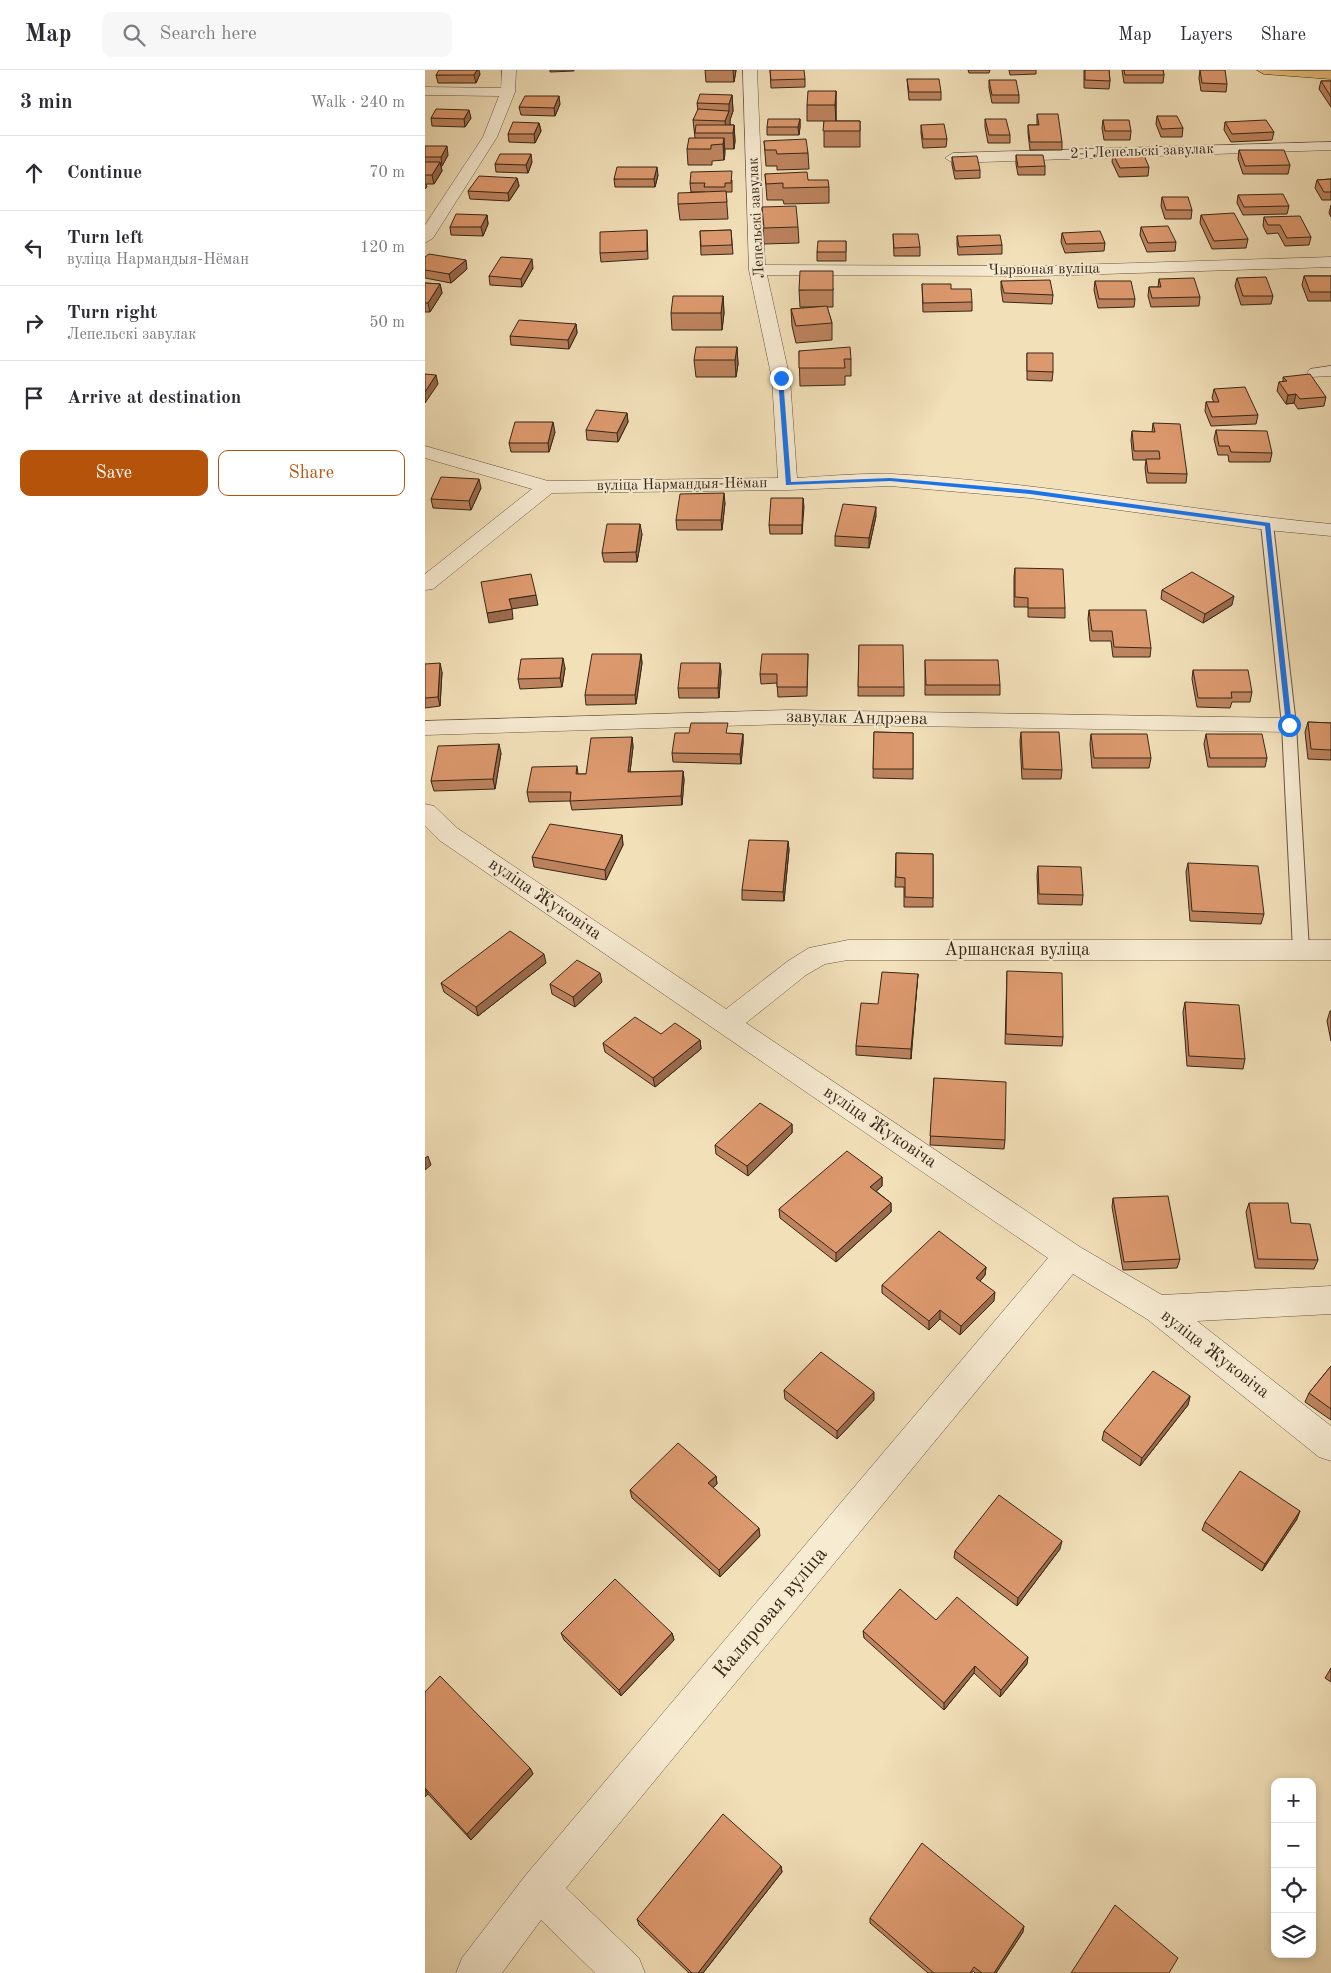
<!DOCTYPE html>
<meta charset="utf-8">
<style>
:root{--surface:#fff;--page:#f7f7f7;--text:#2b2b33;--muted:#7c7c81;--line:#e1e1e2;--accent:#b45309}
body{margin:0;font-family:"Old Standard TT",serif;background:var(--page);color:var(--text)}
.controls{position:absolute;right:15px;bottom:15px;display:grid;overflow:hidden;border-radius:10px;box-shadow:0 2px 8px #0003}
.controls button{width:45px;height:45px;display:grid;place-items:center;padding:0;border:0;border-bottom:1px solid var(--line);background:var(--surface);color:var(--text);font:25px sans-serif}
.stop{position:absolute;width:15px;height:15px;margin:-11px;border:4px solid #1a73e8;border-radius:50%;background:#fff}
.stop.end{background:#1a73e8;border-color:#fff;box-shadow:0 1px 5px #0008}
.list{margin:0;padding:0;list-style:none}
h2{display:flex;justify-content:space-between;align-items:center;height:65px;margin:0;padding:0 20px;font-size:21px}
h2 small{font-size:16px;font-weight:400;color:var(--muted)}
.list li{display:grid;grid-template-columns:32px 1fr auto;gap:15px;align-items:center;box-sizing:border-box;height:75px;padding:0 20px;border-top:1px solid var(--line)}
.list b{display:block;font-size:19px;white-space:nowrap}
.list p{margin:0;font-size:16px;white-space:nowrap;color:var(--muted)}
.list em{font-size:16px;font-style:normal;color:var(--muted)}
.actions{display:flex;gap:10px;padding:15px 20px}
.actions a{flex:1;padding:11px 0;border:1px solid var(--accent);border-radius:10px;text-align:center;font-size:18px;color:var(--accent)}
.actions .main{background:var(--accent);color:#fff}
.icon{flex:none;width:28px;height:28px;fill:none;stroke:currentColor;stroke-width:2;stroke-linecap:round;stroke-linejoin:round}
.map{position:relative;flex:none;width:906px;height:1903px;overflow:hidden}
header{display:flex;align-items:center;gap:30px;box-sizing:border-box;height:70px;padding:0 25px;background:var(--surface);border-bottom:1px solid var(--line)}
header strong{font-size:24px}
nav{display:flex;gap:28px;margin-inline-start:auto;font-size:18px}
.search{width:350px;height:45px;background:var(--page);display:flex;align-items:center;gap:12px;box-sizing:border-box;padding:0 18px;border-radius:10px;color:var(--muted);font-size:19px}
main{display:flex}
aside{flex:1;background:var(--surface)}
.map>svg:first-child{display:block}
</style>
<header>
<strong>Map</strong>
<div class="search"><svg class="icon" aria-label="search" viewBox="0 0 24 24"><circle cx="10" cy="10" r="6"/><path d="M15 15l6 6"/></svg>Search here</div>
<nav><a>Map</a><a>Layers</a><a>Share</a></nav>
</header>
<main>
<aside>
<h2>3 min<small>Walk · 240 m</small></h2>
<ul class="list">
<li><svg class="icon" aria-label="ahead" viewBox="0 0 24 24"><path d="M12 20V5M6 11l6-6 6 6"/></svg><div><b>Continue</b></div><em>70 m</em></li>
<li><svg class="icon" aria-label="left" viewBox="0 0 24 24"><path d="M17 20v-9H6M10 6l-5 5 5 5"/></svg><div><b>Turn left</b><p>вуліца Нармандыя-Нёман</p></div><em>120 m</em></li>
<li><svg class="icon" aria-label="right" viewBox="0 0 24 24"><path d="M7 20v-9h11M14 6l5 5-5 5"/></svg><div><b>Turn right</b><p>Лепельскі завулак</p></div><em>50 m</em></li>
<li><svg class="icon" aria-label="arrive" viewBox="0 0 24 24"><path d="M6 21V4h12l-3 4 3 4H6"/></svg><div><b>Arrive at destination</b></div></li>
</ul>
<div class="actions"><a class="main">Save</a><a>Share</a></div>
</aside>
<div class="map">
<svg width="906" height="1903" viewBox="0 0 906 1903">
<rect width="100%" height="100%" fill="#f2e0b9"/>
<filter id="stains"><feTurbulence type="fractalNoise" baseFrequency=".004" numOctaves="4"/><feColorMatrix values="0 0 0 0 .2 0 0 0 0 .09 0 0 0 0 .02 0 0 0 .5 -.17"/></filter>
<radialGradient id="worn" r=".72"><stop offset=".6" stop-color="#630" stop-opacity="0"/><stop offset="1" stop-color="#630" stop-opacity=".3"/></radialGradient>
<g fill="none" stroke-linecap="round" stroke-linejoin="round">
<defs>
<path id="lane" d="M842,450L848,454L871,655L884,880L882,884H870L868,880L857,655L836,454Z"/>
<path id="street" d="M77,0H91L90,22L72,67L8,168L0,173V155L58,67L74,26L0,25V17L76,18Z
M318,0H332L340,195L614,196L906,187V197L614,206L342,205L365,309L372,408C404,406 436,403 467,404C614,412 759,440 906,454V466L842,460L605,428L465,416L363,420L127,423L8,519L0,520V504L107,419L0,388V376L123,411L353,408L347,309L324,200Z
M906,72V80L528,93L520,88L528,83Z
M906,296V306L885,307L882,303L885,299Z
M363,640L864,648L872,650L876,655L872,660L864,662L363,654L0,665V651Z
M0,734L9,736L32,758L301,939L363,891L384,878L423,870H906V890H423L400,894L381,905L321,953L655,1177L737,1225L906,1216V1244L772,1251L906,1356V1391L894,1387L722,1249L648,1204L141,1818L214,1888L220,1903H170L116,1850L77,1903H31L37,1888L100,1806L623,1188L14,770L0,756Z"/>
<path id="primary" d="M832,0L906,1V9L839,4Z"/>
</defs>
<use href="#lane" stroke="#665540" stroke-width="2"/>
<use href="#street" stroke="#665540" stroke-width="1"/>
<use href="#primary" stroke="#372717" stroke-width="1"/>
<use href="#lane" fill="#f7ebd2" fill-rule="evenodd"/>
<use href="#street" fill="#f7ebd2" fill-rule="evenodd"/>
<use href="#primary" fill="#e9c07c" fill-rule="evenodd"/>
</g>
<path fill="#be845f" stroke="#372717" d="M125,0H149V1L125,2Z
M280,0H311L309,12H281Z
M345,0L380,9V17L346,18Z
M543,0H565L564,3H544Z
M584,0H611V4L585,5Z
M659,0H684L685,11L684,19L659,18Z
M697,0H738L739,5L738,13H699Z
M775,0L802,14L801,22L776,21L774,8Z
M55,4L51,13H13L11,5Z
M482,9L516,22V30H484Z
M564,10L594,25V33H567L564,18Z
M896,11H906V37L894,19Z
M411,21V51H435V77H399V51H382V35Z
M307,25L308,41L305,50V55H309L310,71L309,79H300L299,90L287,91V95H263L262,79L270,68L268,50L273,41L272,33Z
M135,34L130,46L96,45L94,37Z
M612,44L637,72V80H605L603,63V55H612Z
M732,46L758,58L757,67H736L731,54Z
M6,48H46L40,57L7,56Z
M375,49V57L374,65H342V57Z
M560,49L585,65V73H563L560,57Z
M678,50L706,61L705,70H679L677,58Z
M800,52L849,62L847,70L806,72L799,60Z
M114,53L116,61L110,73L84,72L83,64Z
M496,55L522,69L521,77L498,78L496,63Z
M339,71L383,83L384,99L352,100V96H341Z
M0,76L23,85L17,96H16L17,101L9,114H1L2,117L0,119Z
M814,80L865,95L863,104H818L813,89Z
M688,84L724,97L723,106L694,107L687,92Z
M591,85L620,96V105H593L591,94Z
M527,87L555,100V108L530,109L527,95Z
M107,92L103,103L71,102L70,94Z
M340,104L383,110L404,117V133L359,134L358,130H342Z
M233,105L230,117H190L189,109Z
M92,108L94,116L84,131L45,129L43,121Z
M906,109V130H897L890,118L892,110Z
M307,110V122H301L303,149L255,150L253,134L280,122H266L265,113Z
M813,125L864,136L862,144L818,145L812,133Z
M737,127L767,140L766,149H740L736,136Z
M906,135V147L904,143Z
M337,137L373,157L374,173L339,174Z
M62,145L63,154L58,166L26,165L25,157Z
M776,145L823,169L821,178L787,179L775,153Z
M839,147L886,167L884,175L860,176L853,163L842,164L838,156Z
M716,157L751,172L750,181L722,182L715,165Z
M222,160L223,189L176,192L175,183Z
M306,160L308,184L276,185L275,161Z
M637,163L680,173L679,181L640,183L636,172Z
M468,164L495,177V186H469Z
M532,166L577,175V184L533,185L532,175Z
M421,171V191H392V182Z
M0,187L42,199L26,213L0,208Z
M108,198L97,217L65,215L64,206Z
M879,206H906V231H883L877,215Z
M812,208L848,226L846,234L816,235L810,216Z
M734,209L775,227L774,236L726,237L723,226L724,217H733Z
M576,211L628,225L627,234L578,232L576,219Z
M670,211L710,229L709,237L673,238L669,220Z
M0,213L15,214L17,223L5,242H0Z
M497,214L526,219L547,232V241L498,242Z
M408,218V237H402L407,253V270L371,273L367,256L366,239L395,237H375L374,220Z
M298,226L299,243L297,260H247L246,243Z
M151,254L152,263L144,279L86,275L85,266Z
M312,277L313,294L311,307H271L269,290Z
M374,281L426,289V306H420V315L375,316Z
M602,283L628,302L627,311L602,310Z
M858,307L901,327L899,336L873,339L869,333L861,334L852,321L854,312H858Z
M789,319L833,345L831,354L786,356L780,341L781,332H789L787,328Z
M202,343L203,352L193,372L162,370L161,360Z
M728,353L762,404L761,413H722L720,398L721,390H708L706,370L707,361L727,362Z
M791,360L847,383L845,392H804L803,385H793L789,369Z
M130,362L124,382H86L84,373Z
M56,418L46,440L8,438L6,429Z
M378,428L377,464H345L344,455Z
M300,433L297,460H252L251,450Z
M451,446L444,478L410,476V466Z
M217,464L212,492H179L177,483Z
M590,498L640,538V548L603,547V537H589V507Z
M737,520L807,535L778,553L736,529Z
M664,540L726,578L725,587H688L686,571H665L663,549Z
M434,575L479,617V626H433Z
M216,584L217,593L211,634L161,635L160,625Z
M383,584L382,626L353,627L352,613L336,614L335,604Z
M500,590L575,615V625H500Z
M295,593L296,602L294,628H254L253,618Z
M0,594L17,602L15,636L0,638Z
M140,598L137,617L95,619L93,609Z
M768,600L827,622L825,632H807L805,638L772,637L767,609Z
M883,652L906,653V690L883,689L880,662Z
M449,662L488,663V709L448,708Z
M596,662L637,700L636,709H597L595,671Z
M303,664H318V673L316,694L248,692L247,683Z
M666,664L726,688L724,698H667L665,674Z
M781,664L842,688L840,697H783L779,674Z
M207,667L208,677L205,702L258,701L259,710L257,735L147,740L145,731L104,732L102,722L152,696L153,704H161Z
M76,683L70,719L9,721L6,711Z
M197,765L198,775L181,810L109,797L107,787Z
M363,771L364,780L359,831L317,830V820Z
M471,783L508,784V837H479V817H470Z
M763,793L839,844L836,854L765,851L761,802Z
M613,796L658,825L657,835L613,834L612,805Z
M121,893L53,946L19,922L16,913Z
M582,901L638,967L637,976L580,974Z
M493,904L486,989L431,985V976L453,934Z
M177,912L150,937L127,924L125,914Z
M760,932L820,989L818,999L762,996L758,942Z
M905,941H906V971L902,951Z
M236,964L275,970L276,979L230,1017L180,982L178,973Z
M509,1008L580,1070L579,1079L505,1075Z
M367,1054V1063L323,1106L291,1084L290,1075Z
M457,1107V1116L451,1121L466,1133V1142L411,1192L355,1148L354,1139Z
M688,1128L755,1189L752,1198L698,1200L687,1137Z
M824,1133L866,1153L893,1190L889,1199L830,1198L821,1142Z
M561,1197L560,1205L555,1211L569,1231L535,1265L515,1249L504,1260L457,1223V1215Z
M906,1296V1350L880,1332L884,1323Z
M359,1320L449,1330L412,1369L360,1329Z
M765,1326L763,1335L715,1396L677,1370L679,1361Z
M291,1406L292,1414L288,1418L335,1466L295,1507L207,1428L205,1420Z
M872,1449L837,1501L777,1460L780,1452Z
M635,1479L592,1536L529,1488L530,1481Z
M511,1550L602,1594L575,1627L549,1603L519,1640L439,1568L438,1561Z
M136,1563H247L249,1570L196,1626L139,1570Z
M906,1598V1612L900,1608Z
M0,1622L105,1698L108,1704L46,1770L3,1724L0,1727Z
M356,1796L357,1802L278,1903H264L214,1855L212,1849Z
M445,1848L598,1862L571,1903H550L548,1901L547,1903H503L445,1853Z"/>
<path fill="#9b6b4d" stroke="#372717" d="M52,0H54L55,4L51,13L49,5Z
M308,0H311L309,12Z
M411,21V51L410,35Z
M307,25L308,41L305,50V57L301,63L300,51L304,41V34Z
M134,26L135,34L130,46L129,38Z
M44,40L46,48L40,57L39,49Z
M375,49V57L374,65L373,57Z
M114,53L116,61L110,73L109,64Z
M309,55L310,71L309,79L308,63Z
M299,68L300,84L299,90L298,74Z
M22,76L23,85L17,96L16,87Z
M106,84L107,92L103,103L101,95Z
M15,92L17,101L9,114L7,105Z
M232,97L233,105L230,117L229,109Z
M92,108L94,116L84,131L83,123Z
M62,145L63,154L58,166L56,157Z
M107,189L108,198L97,217L96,209Z
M41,190L42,199L26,213L24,204Z
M15,214L17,223L5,242L3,233Z
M298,226L299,243L297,260L296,243Z
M151,254L152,263L144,279L143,270Z
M312,277L313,294L311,307L310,290Z
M11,305L13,314L0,333V322Z
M871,324L869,333L861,334L863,325Z
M202,343L203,352L193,372L192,363Z
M128,352L130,362L124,382L123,373Z
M54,409L56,418L46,440L44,431Z
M299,423L300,433L297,460L296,450Z
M378,428L379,437L377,464V455Z
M451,437V446L444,478V468Z
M215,454L217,464L212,492L211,482Z
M111,525L113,535L86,539L84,529Z
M809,526L807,535L778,553L780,544Z
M87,539L88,549L64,553L62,543Z
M216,584L217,593L211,634L210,625Z
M138,588L140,598L137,617L135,608Z
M15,593L17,602L15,636L13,627Z
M295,593L296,602L294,628L293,618Z
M318,664V673L316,694L315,684Z
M207,667L208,677L204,711L203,702Z
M74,674L76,683L70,719L68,709Z
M258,701L259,710L257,735L256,726Z
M197,765L198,775L181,810L180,800Z
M363,771L364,780L359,831L358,822Z
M119,884L121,893L53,946L51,937Z
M175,903L177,912L150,937L148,927Z
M493,904L492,914L486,989V979Z
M275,970L276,979L230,1017L228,1008Z
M367,1054V1063L323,1106L322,1096Z
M3,1086L6,1095L0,1100V1088Z
M457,1107V1116L446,1126L445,1117Z
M466,1133V1142L411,1192V1183Z
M561,1197L560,1205L550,1217L551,1208Z
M570,1222L569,1231L535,1265L536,1256Z
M515,1240V1249L504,1260V1251Z
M449,1322V1330L412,1369V1361Z
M765,1326L763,1335L715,1396L717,1388Z
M291,1406L292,1414L284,1421L283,1413Z
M875,1441L872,1449L837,1501L840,1494Z
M334,1458L335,1466L295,1507L294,1500Z
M637,1471L635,1479L592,1536L593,1528Z
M247,1563L249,1570L196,1626L194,1620Z
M603,1587L602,1594L575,1627L576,1620Z
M550,1596L549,1603L519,1640V1633Z
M105,1698L108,1704L46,1770L42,1764Z
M0,1719L3,1724L0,1727Z
M356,1796L357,1802L278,1903H273Z
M599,1856L598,1862L571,1903H569Z"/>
<path fill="#dd996e" stroke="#372717" d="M14,0H52L49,5H11Z
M345,0H379L380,9L346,10Z
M660,0H684L685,11L660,10Z
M699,0H738L739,5H700Z
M775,0H800L802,14L777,13Z
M482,9H514L516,22H484Z
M564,10H591L594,25H567Z
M896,11H906V27Z
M383,21H411L410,35H382Z
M275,24L307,25L304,34L272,33Z
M100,26H134L129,38L94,37Z
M11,39L44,40L39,49L6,48Z
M273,39L304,41L300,51L268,50Z
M612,44H633L637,72H605L603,55H614Z
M732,46H752L758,58L737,59Z
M343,49H375L373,57H342Z
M560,49H581L585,65H564Z
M678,50H704L706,61H680Z
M841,50L849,62L807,64L800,52Z
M399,51H435V61H398Z
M88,52L114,53L109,64H83Z
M519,54L522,69H498L496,55Z
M271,55H309L308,63H270Z
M264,68H299L298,74L286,75V79H262Z
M381,69L383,83L352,84L351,80H340L339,71Z
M0,76H22L16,87H0Z
M814,80H859L865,95L820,96Z
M718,83L724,97L695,98L688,84Z
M75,84H106L101,95L70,94Z
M591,85H618L620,96L593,97Z
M552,86L555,100L530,101L527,87Z
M0,92H15L7,105H0Z
M192,97H232L229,109H189Z
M307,101L306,113H300V117H279L280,113H265L266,102Z
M382,102L383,110H403L404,117L358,118V113L341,114L340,104Z
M54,106L92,108L83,123L43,121Z
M906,109V122H899L892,110Z
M301,121L302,132L253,134V123Z
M858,124L864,136L819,137L813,125Z
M737,127H763L767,140H741Z
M371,136L373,157L339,158L337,137Z
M809,143L823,169L789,171L776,145Z
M31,144L62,145L56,157H25Z
M875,146L886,167L862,168L855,155H843L839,147Z
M743,156L751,172L723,173L716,157Z
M222,160V181L175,183V162Z
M306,160L307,175L276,176L275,161Z
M675,161L680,173L641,174L637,163Z
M468,164H493L495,177L469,178Z
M575,165L577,175L534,177L532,166Z
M393,171H421V182H392Z
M4,184L41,190L24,204L0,200V187Z
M76,187L107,189L96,209L64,206Z
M375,201H408V220H374Z
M879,206H906V222H885Z
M841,207L848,226H818L812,208Z
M769,208L775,227L727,228L724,217H736L734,209Z
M625,210L628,225L579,223L576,211Z
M670,211H706L710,229H674Z
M0,213L15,214L3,233H0Z
M497,214H526V219H546L547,232L498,233Z
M248,226H298L296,243H246Z
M402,236L407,253L371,256L366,239Z
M94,250L151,254L143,270L85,266Z
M271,277H312L310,290H269Z
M425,277L426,289H419L420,298H374V281Z
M602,283H628V302L602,301Z
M0,304L11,305L0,322Z
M885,304L901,327L875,329L871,324L863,325L854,312L862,311L858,307Z
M820,317L833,345L787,347L781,332H794L789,319Z
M171,340L202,343L192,363L161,360Z
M90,352H128L123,373H84Z
M728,353L755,354L762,404L723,403L721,389H735L734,381H709L707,361L730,362Z
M791,360L842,361L847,383L806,382L804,376H794Z
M16,407L54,409L44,431L6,429Z
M299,423L296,450H251L255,424Z
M346,428H378L377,455H344Z
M418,434L451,437L444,468L410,466Z
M182,454H215L211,482L177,483Z
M590,498L638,499L640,538H603V528L590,527Z
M767,502L809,526L780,544L737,520Z
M106,504L111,525L84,529L87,539L62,543L56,512Z
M664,540H721L726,578L689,577L687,561H667Z
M434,575H478L479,617H433Z
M167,584H216L210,625H160Z
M337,584H383L382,617H352V604H335Z
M138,588L135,608L93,609L96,589Z
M500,590H573L575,615H501Z
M15,593L13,627L0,628V594Z
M256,593H295L293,618H253Z
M768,600H823L827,622H806L807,628H773Z
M883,652L906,653V680L886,679Z
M266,653H303L301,663L318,664L315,684L247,683L250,663H264Z
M449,662L488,663V699H448Z
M596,662H634L637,700L598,699Z
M666,664H722L726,688H669Z
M781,664H837L842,688H785Z
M207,667L203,702L258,701L256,726L145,731L146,722H102L107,697L152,696L151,704H161L166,668Z
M74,674L68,709L6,711L13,676Z
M125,754L197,765L180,800L107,787Z
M324,770L363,771L358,822L317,820Z
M471,783L508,784V828L480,827V808L471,807Z
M763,793L833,796L839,844L767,841Z
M613,796L656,797L658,825L614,824Z
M85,861L119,884L51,937L16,913Z
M152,890L175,903L148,927L125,914Z
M582,901L637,903L638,967L581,964Z
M457,902L493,904L486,979L431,976L436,933L453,934Z
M760,932L814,935L820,989L764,986Z
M210,947L236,964L250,953L275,970L228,1008L178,973Z
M509,1008L581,1012L580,1070L505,1066Z
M335,1033L367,1054L322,1096L290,1075Z
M422,1081L457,1107L445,1117L466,1133L411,1183L354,1139Z
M743,1126L755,1189L699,1192L688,1128Z
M824,1133H863L866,1153L885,1154L893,1190L833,1189Z
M514,1161L561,1197L551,1208L570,1222L536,1256L515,1240L504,1251L457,1215Z
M396,1282L449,1322L412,1361L359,1320Z
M906,1296V1339L884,1323Z
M728,1301L765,1326L717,1388L679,1361Z
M253,1373L291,1406L283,1413L334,1458L294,1500L205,1420Z
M815,1401L875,1441L840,1494L780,1452Z
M574,1425L637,1471L593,1528L530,1481Z
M190,1509L247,1563L194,1620L136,1563Z
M475,1519L511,1550L532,1527L603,1587L576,1620L550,1596L519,1633L438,1561Z
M15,1606L105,1698L42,1764L0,1718V1622Z
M298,1744L356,1796L273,1903H267L212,1849Z
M497,1773L599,1856L569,1903H557L549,1897L545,1903H509L445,1848Z
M690,1835L753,1888L744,1903H646Z"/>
<path fill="#1a73e8" d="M356,307L358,308L366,412L465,408L605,420L845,453L867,656L861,655L840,456L605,424L465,411L361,415L353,308Z"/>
<g text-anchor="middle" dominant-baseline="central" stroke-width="4" stroke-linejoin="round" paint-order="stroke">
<g font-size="15" fill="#372717" stroke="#f7ebd2">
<text transform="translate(717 82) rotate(-2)">2-і Лепельскі завулак</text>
<text transform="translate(332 148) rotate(-93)">Лепельскі завулак</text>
<text transform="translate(619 200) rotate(-1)">Чырвоная вуліца</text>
<text transform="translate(257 415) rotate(-1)">вуліца Нармандыя-Нёман</text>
</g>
<g font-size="18" fill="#372717" stroke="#f7ebd2">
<text transform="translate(432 648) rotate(1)">завулак Андрэева</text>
<text transform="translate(120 829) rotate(34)">вуліца Жуковіча</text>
<text x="592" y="880">Аршанская вуліца</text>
<text transform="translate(455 1057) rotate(34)">вуліца Жуковіча</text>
<text transform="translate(790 1284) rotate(38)">вуліца Жуковіча</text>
</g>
<g font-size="21" fill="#372717" stroke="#f7ebd2">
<text transform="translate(346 1543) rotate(-50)">Каляровая вуліца</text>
</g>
</g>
<rect width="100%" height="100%" filter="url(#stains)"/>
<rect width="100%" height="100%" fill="url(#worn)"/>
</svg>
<div class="controls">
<button>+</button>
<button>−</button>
<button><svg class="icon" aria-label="locate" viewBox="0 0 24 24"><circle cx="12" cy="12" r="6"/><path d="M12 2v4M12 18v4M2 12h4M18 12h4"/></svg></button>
<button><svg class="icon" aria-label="layers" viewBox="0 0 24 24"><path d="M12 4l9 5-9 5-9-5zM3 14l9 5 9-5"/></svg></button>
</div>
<div class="stop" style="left:864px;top:655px"></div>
<div class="stop end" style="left:356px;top:308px"></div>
</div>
</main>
